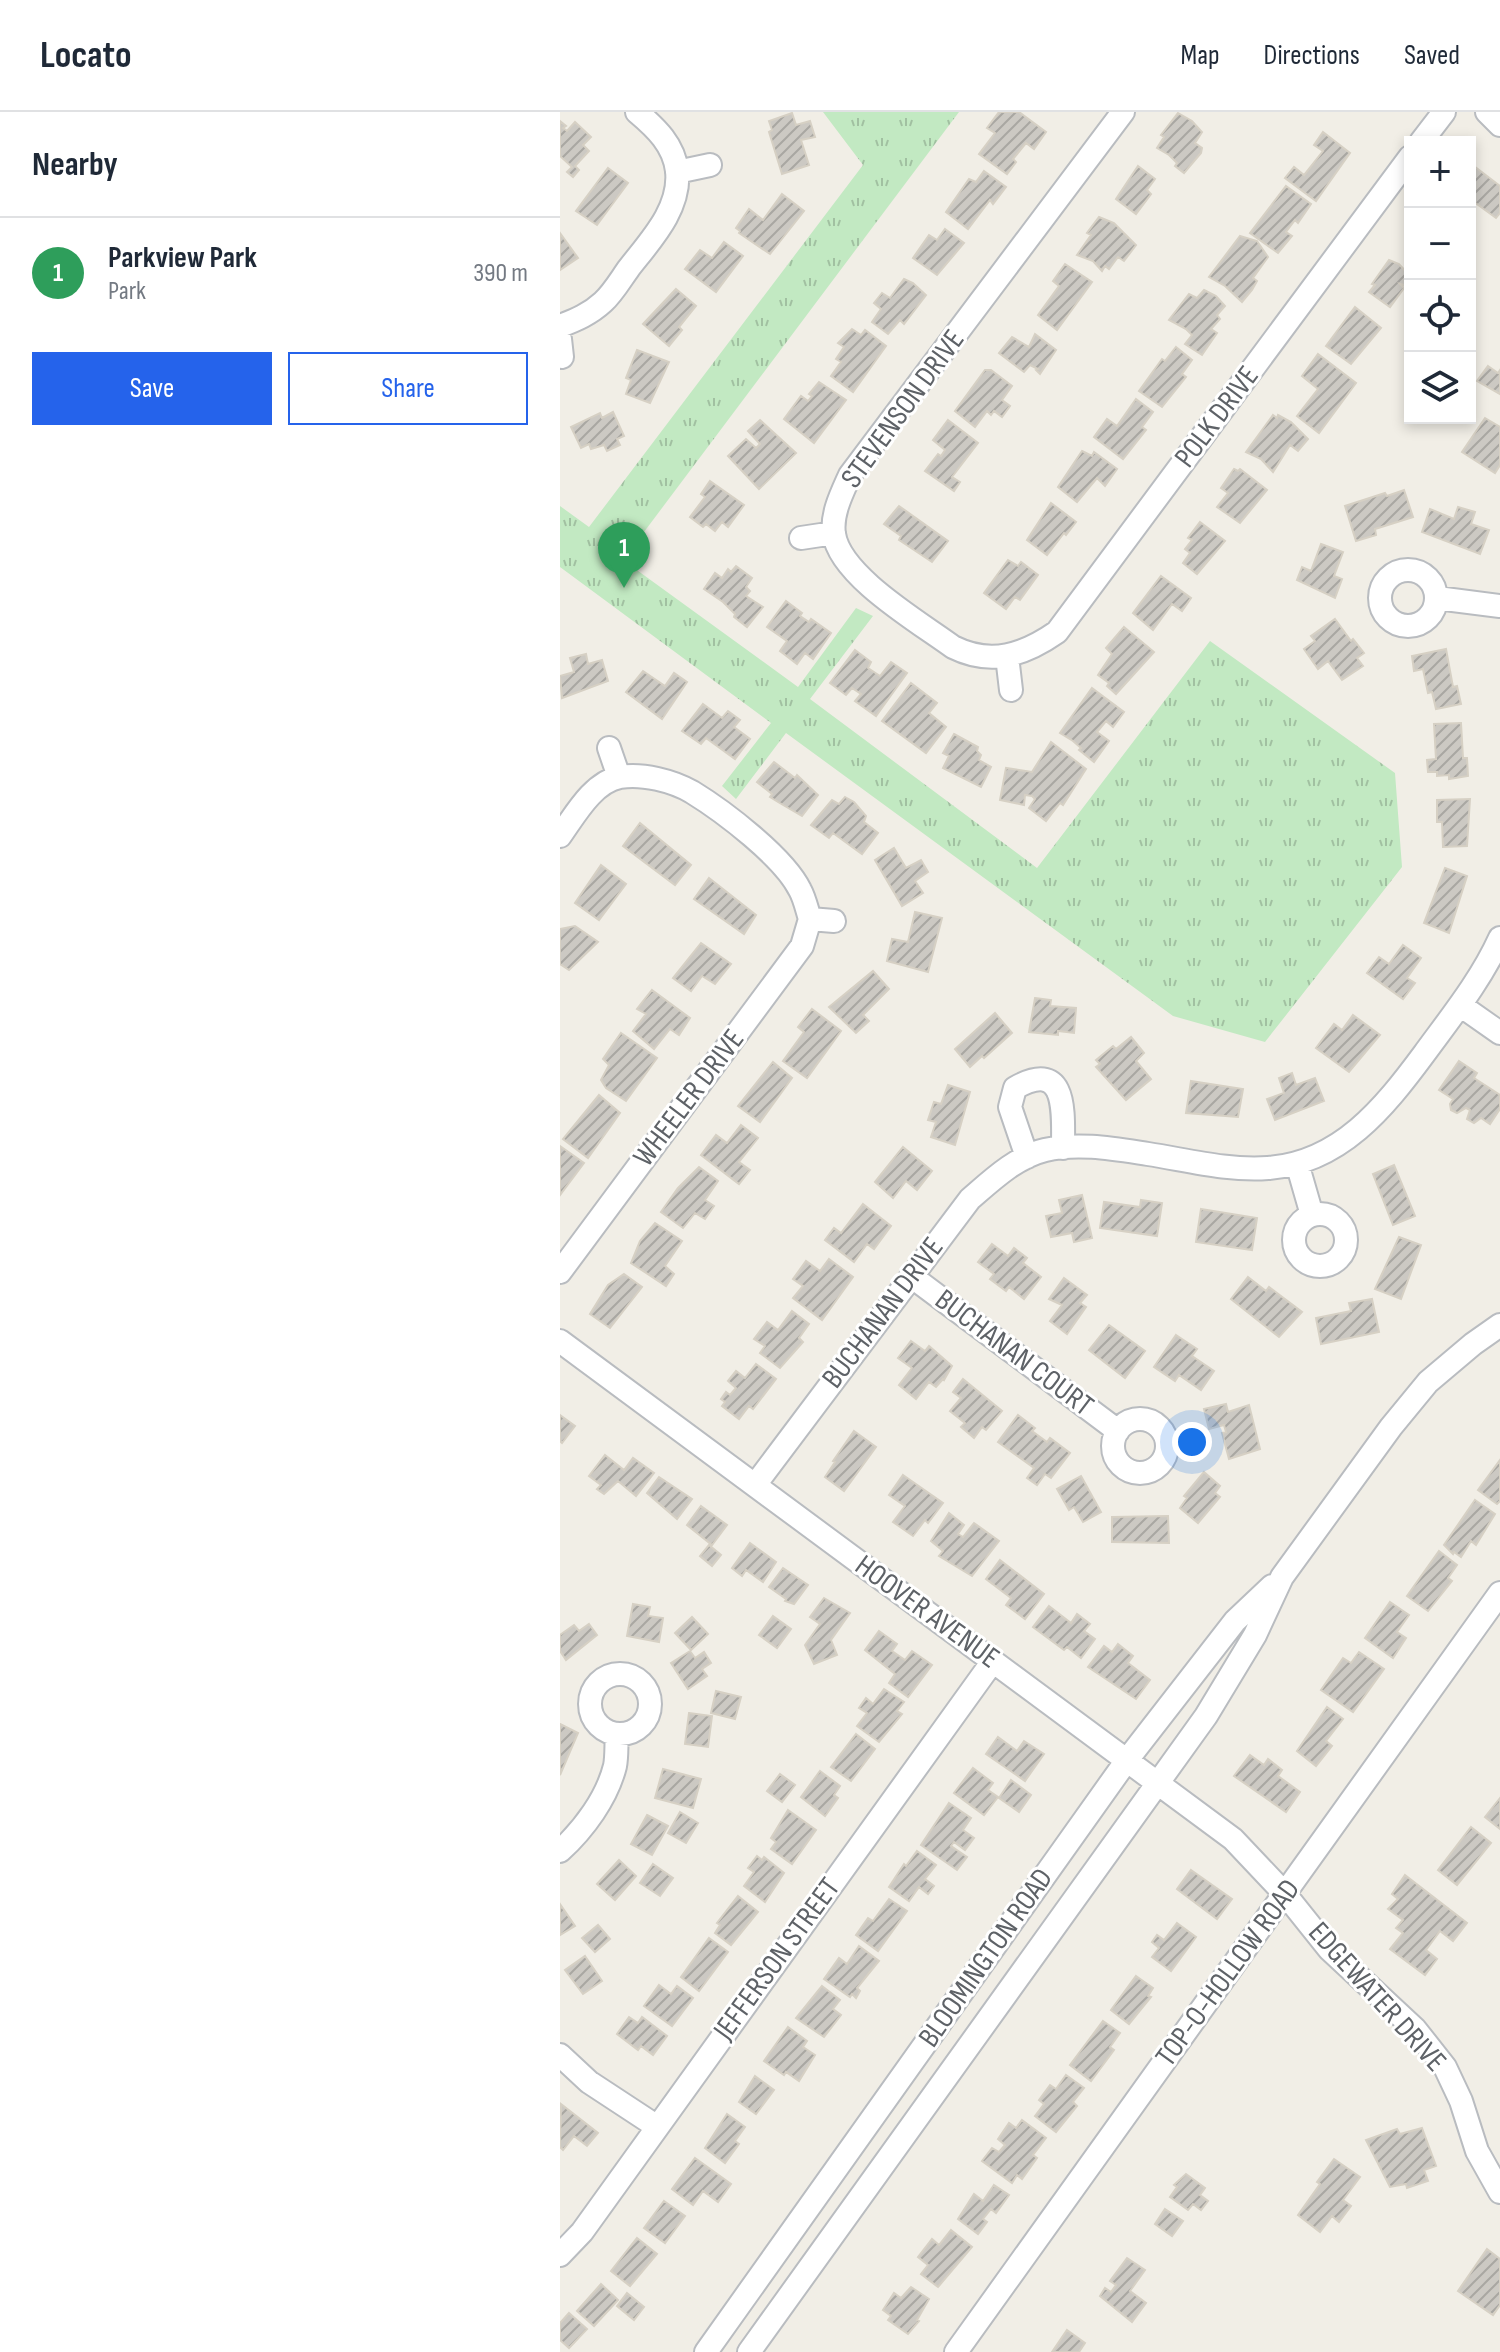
<!DOCTYPE html>
<meta charset="utf-8">
<style>
:root{--surface:#fff;--page:#f6f6f7;--text:#1f2937;--muted:#747a83;--line:#e0e1e3;--accent:#2563eb}
body{margin:0;font-family:"Sofia Sans Condensed",sans-serif;background:var(--page);color:var(--text)}
.controls{position:absolute;right:24px;top:24px;display:grid;overflow:hidden;border-radius:0px;box-shadow:0 4px 12px #0003}
.controls button{width:72px;height:72px;display:grid;place-items:center;padding:0;border:0;border-bottom:2px solid var(--line);background:var(--surface);color:var(--text);font:40px sans-serif}
.you{position:absolute;left:632px;top:1330px;width:28px;height:28px;margin:-20px;border:6px solid #fff;border-radius:50%;background:#1a73e8;box-shadow:0 0 0 12px #1a73e833}
.badge{display:grid;place-items:center;width:52px;height:52px;border-radius:50%;background:var(--accent);color:#fff;font-size:26px;font-weight:700}
.pin{position:absolute;translate:-50% -66px;filter:drop-shadow(0 2px 4px #0008)}
.pin::after{content:'';position:absolute;top:42px;width:28px;height:24px;background:inherit;clip-path:polygon(0 0,100% 0,50% 100%)}
.list{margin:0;padding:0;list-style:none}
h2{display:flex;justify-content:space-between;align-items:center;height:104px;margin:0;padding:0 32px;font-size:34px}
h2 small{font-size:26px;font-weight:400;color:var(--muted)}
.list li{display:grid;grid-template-columns:52px 1fr auto;gap:24px;align-items:center;box-sizing:border-box;height:112px;padding:0 32px;border-top:2px solid var(--line)}
.list b{display:block;font-size:30px;white-space:nowrap}
.list p{margin:0;font-size:26px;white-space:nowrap;color:var(--muted)}
.list em{font-size:26px;font-style:normal;color:var(--muted)}
.actions{display:flex;gap:16px;padding:24px 32px}
.actions a{flex:1;padding:18px 0;border:2px solid var(--accent);border-radius:0px;text-align:center;font-size:28px;color:var(--accent)}
.actions .main{background:var(--accent);color:#fff}
.icon{flex:none;width:44px;height:44px;fill:none;stroke:currentColor;stroke-width:2;stroke-linecap:round;stroke-linejoin:round}
.map{position:relative;flex:none;width:940px;height:2240px;overflow:hidden}
header{display:flex;align-items:center;gap:48px;box-sizing:border-box;height:112px;padding:0 40px;background:var(--surface);border-bottom:2px solid var(--line)}
header strong{font-size:38px}
nav{display:flex;gap:44px;margin-inline-start:auto;font-size:28px}
main{display:flex}
aside{flex:1;background:var(--surface)}
.map>svg:first-child{display:block}
</style>
<header>
<strong>Locato</strong>
<nav><a>Map</a><a>Directions</a><a>Saved</a></nav>
</header>
<main>
<aside>
<h2>Nearby<small></small></h2>
<ul class="list">
<li><span class="badge" style="background:#2e9e5b">1</span><div><b>Parkview Park</b><p>Park</p></div><em>390 m</em></li>
</ul>
<div class="actions"><a class="main">Save</a><a>Share</a></div>
</aside>
<div class="map">
<svg width="940" height="2240" viewBox="0 0 940 2240">
<defs>
<pattern id="grass-tufts" width="24" height="20" patternUnits="userSpaceOnUse" patternTransform="scale(2)"><rect width="24" height="20" fill="#c2e9c2"/><path d="M3 7l-1-3M5 7V3M7 7l1-3M15 17l-1-3M17 17v-4M19 17l1-3" fill="none" stroke="#a1c0a1"/></pattern>
<pattern id="building-hatch" width="6" height="6" patternUnits="userSpaceOnUse" patternTransform="scale(2)"><rect width="6" height="6" fill="#ccc9c3"/><path d="M-1 1l2-2M0 6l6-6M5 7l2-2" fill="none" stroke="#a9a7a2"/></pattern>
</defs>
<rect width="100%" height="100%" fill="#f1eee6"/>
<path fill="url(#grass-tufts)" d="M263,0H399L63,448L238,575L296,496L313,504L250,587L477,756L650,529L835,661L842,755L705,930L613,904L226,621L176,687L162,674L211,611L0,455V394L29,415L303,53Z"/>
<path fill="url(#building-hatch)" stroke="#d6d0c4" stroke-width="2" d="M439,0H459L486,20L474,37L466,31L453,47L456,50L447,62L419,42L435,21L427,16Z
M232,1L236,13L250,9L255,25L241,28L249,53L222,62L209,20L212,18L209,9Z
M618,1L632,9L642,20L635,31L642,36L641,41L624,61L615,54L617,51L609,43L597,36L604,25L601,23Z
M0,9L6,14L3,16L7,19L15,10L31,25L23,33L29,39L15,54L19,58L13,65L7,60L12,55L0,44Z
M763,20L790,41L756,89L725,66L734,55L744,63L763,39L754,33Z
M910,51L940,74V101L936,106L910,87Z
M578,54L595,67L587,78L591,82L576,102L556,87Z
M48,56L68,71L37,113L16,99Z
M424,59L446,75L433,92L430,88L408,117L386,100L409,67L416,70Z
M726,74L751,92L738,111L735,108L726,120L732,124L718,141L690,121Z
M222,82L244,99L210,142L179,121L180,119L176,116L189,97L203,108Z
M539,105L554,111L576,133L564,149L558,145L549,157L545,154L542,159L533,149L517,143L531,123L527,121Z
M385,117L404,131L377,163L353,146L369,123L377,128Z
M0,121L18,146L0,158Z
M680,124L697,129L708,145L693,166L697,169L692,178L682,190L665,174L649,165Z
M164,130L183,144L156,180L125,157L140,138L152,146Z
M829,148L839,152L850,164L845,173L840,172L844,176L830,195L809,180L815,173L812,172Z
M505,152L532,170L497,218L478,203L499,174L493,169Z
M344,167L353,171L366,183L344,212L340,208L328,222L312,210L321,197L314,191L322,181L330,186Z
M116,177L136,194L119,215L122,218L109,234L83,212Z
M644,178L656,184L665,194L657,203L660,207L651,217L657,221L642,243L625,232L632,223L626,217L609,208L629,182L637,186Z
M795,195L821,216L791,252L766,234Z
M292,217L301,223L305,218L326,234L293,280L271,264L281,250L276,247L284,235L278,231Z
M475,222L496,238L480,262L476,258L478,257L470,253L464,260L439,241L452,225L469,235Z
M616,235L632,248L622,262L626,265L602,295L579,279L602,247L605,249Z
M77,238L109,250L90,291L66,282L71,268L66,266Z
M758,242L796,271L759,321L737,304L758,277L742,264Z
M928,254L938,261L940,258V282L917,269Z
M425,258H431L452,274L442,288L450,294L442,305L434,299L431,303L427,299L415,315L395,299Z
M259,270L286,288L254,331L224,307L241,284L248,289L252,284L249,282Z
M576,287L593,300L582,315L586,318L563,347L534,325L547,307L557,314Z
M53,300L64,324L57,327L60,333L47,339L44,333L31,337L29,332L21,336L11,315L40,301L42,306Z
M713,303L717,306L718,303L731,310L748,327L738,339L730,333L713,360L701,347L686,340Z
M925,306L940,315V353L935,361L902,340Z
M200,308L236,341L199,377L168,344L186,327L196,336L200,332L188,319Z
M388,308L418,331L392,365L400,370L394,379L365,359L378,342L381,344L385,338L373,328Z
M522,339L532,344L534,340L557,357L545,374L537,366L517,390L498,375Z
M674,357L678,359L680,357L707,378L680,411L657,395L668,381L661,376Z
M150,369L184,393L168,415L162,410L155,419L146,412L143,415L130,405L145,385L141,382Z
M844,378L853,405L815,417L816,423L796,429L785,394L825,381L827,384Z
M491,391L516,410L506,423L504,421L487,443L467,428Z
M339,394L388,429L372,450L339,428L341,424L324,412Z
M898,395L915,400L911,412L929,418L920,442L862,420L870,397L894,407Z
M640,410L665,429L637,462L623,451L630,441L625,437L632,428L628,426Z
M761,432L783,440L774,464L782,467L775,486L737,468L742,455L751,459Z
M448,448L458,454L461,450L478,463L460,488L455,485L446,497L424,481Z
M176,454L192,466L186,475L190,479L186,484L203,495L187,515L174,505L175,502L163,490L144,477L155,461L162,466L168,457L171,460Z
M601,464L631,486L622,499L612,492L593,518L573,501Z
M226,489L242,501L240,504L249,510L251,507L271,521L253,547L245,541L237,552L220,539L227,529L207,515Z
M775,507L791,529L793,527L804,541L797,546L803,554L782,568L768,549L758,557L744,537L755,529L751,524Z
M564,515L594,540L556,582L547,574L549,571L538,563L552,542L546,536Z
M886,537L893,575L897,574L901,592L876,597L872,580L868,581L863,557L854,559L852,544Z
M295,538L311,550L308,556L320,564L331,550L347,561L316,604L295,589L301,582L292,576L286,583L270,571Z
M26,542L28,552L42,548L48,569L2,586L0,564L14,560L10,546Z
M83,559L105,574L114,561L127,570L102,607L66,580Z
M351,571L377,591L369,601L386,615L366,641L322,609Z
M532,576L564,600L553,615L546,609L537,620L549,629L534,650L519,638L521,636L513,629L500,621Z
M143,592L162,606L168,599L180,608L174,615L190,627L175,647L146,626L141,632L122,619Z
M901,611L903,646H907L908,664L889,667V663L877,664V660H868L867,648L876,647L874,612Z
M394,622L418,635L417,639L421,643L419,648L431,655L421,675L383,656L389,644L383,641Z
M491,630L526,657L503,693L500,691L486,709L469,696L475,687L472,684L465,683L464,693L440,688L446,656L472,660Z
M214,650L235,666L237,663L258,683L242,704L218,690L210,685L212,682L197,670Z
M285,685L294,690L306,704L304,710L318,721L302,742L273,721L269,726L251,713L272,688L279,692Z
M910,687L907,734L883,735L882,710H877V688Z
M80,711L131,753L115,773L63,734Z
M334,736L346,756L361,748L368,760L355,769L363,781L342,794L315,748Z
M41,753L66,772L39,808L15,791Z
M885,756L907,764L889,821L864,811Z
M149,766L196,803L184,822L134,787Z
M355,800L382,806L368,860L327,849L332,827L348,830Z
M15,814L38,830L9,858L0,852V817Z
M141,831L171,852L155,872L142,864L131,879L113,866Z
M843,833L861,846L847,866L855,871L843,887L807,861L819,845L829,852Z
M313,859L329,877L303,903L309,909L296,921L269,895Z
M92,878L130,906L119,923L110,917L94,937L73,919L86,902L77,897Z
M475,886L491,888L490,894L516,896L514,921L498,919V923L469,920Z
M252,897L281,919L247,966L223,949L244,920L238,915Z
M435,901L452,921L424,946L422,944L410,955L395,937Z
M793,903L820,923L789,960L756,936L774,912L782,918Z
M61,921L97,946L66,989L46,976L41,968L49,953L43,947Z
M571,925L584,941L576,949L591,967L566,988L536,955L540,952L536,948L553,934L556,937Z
M899,949L917,961L914,966L940,983V997L930,1012L921,1006L914,1011L907,1007L910,998L906,996L897,1001L891,998L890,992L893,987L879,978Z
M213,950L232,966L200,1010L178,994Z
M732,961L736,973L755,966L764,989L715,1008L707,987L724,981L719,966Z
M631,969L683,977L678,1005L626,1001Z
M388,973L410,980L395,1033L371,1025L376,1010L368,1008L374,990L381,992Z
M39,983L60,1001L28,1046L3,1027Z
M181,1013L198,1026L179,1050L190,1058L179,1072L141,1043L156,1023L167,1031Z
M0,1034L24,1051L0,1083Z
M343,1035L372,1059L357,1078L346,1069L333,1086L315,1070Z
M834,1053L855,1104L833,1113L813,1062Z
M139,1055L158,1069L145,1088L154,1094L145,1107L135,1101L123,1116L101,1100L118,1076Z
M522,1083L532,1126L514,1130L512,1121L491,1125L486,1104L502,1101L499,1088Z
M581,1088L602,1091L597,1124L540,1116L544,1090L580,1095Z
M303,1092L331,1114L314,1137L307,1132L294,1150L265,1128L274,1116L281,1121Z
M641,1097L697,1106L692,1138L636,1130Z
M95,1111L122,1129L105,1154L114,1162L106,1174L71,1151L80,1129Z
M839,1125L861,1133L841,1187L815,1177Z
M432,1132L448,1144L454,1136L467,1146L463,1151L481,1165L464,1187L449,1175L446,1179L430,1167L434,1162L418,1150Z
M269,1147L293,1165L262,1208L233,1186L243,1174L233,1167L246,1149L260,1159Z
M64,1162L82,1175L50,1216L30,1202L48,1173Z
M688,1165L706,1179L709,1175L742,1200L719,1225L671,1187Z
M504,1166L527,1183L520,1191L526,1195L507,1222L490,1209L502,1193L489,1187Z
M812,1187L819,1220L761,1232L756,1206L791,1199L789,1191Z
M232,1199L249,1212L239,1226L243,1230L220,1256L200,1241L205,1234L194,1227L207,1210L218,1218Z
M549,1213L585,1239L565,1266L529,1238Z
M616,1223L637,1237L632,1244L654,1259L641,1278L619,1263L615,1269L594,1255Z
M351,1229L365,1239L369,1234L392,1254L384,1268L383,1267L376,1275L369,1270L356,1287L339,1273L352,1256L338,1246Z
M196,1252L216,1267L193,1297L189,1294L179,1307L162,1294L165,1290L161,1287L166,1280L170,1283L176,1276L168,1269L176,1259L185,1266Z
M403,1267L442,1299L426,1318L422,1315L414,1326L401,1315L405,1311L390,1299L401,1286L393,1280Z
M666,1292L668,1300L689,1293L700,1337L669,1347L662,1321L666,1320L664,1313L649,1317L644,1297Z
M0,1303L15,1314L2,1331L0,1329Z
M458,1303L475,1316L472,1319L487,1330L490,1326L510,1341L491,1366L485,1362L477,1373L467,1366L474,1356L438,1330Z
M294,1319L316,1335L284,1379L265,1365L275,1350L273,1349Z
M45,1343L64,1358L73,1346L94,1361L76,1384L58,1369L44,1382L37,1377L41,1373L29,1364Z
M940,1348V1389L937,1392L918,1378Z
M644,1360L660,1374L655,1381L660,1385L638,1411L620,1396L627,1386L624,1384Z
M343,1363L383,1391L368,1411L365,1408L353,1424L333,1410L345,1394L329,1383Z
M521,1364L541,1400L523,1410L514,1395L509,1398L497,1377Z
M99,1365L132,1387L117,1407L87,1381Z
M915,1388L935,1402L916,1433L911,1429L901,1445L894,1440L893,1442L884,1433Z
M141,1394L167,1413L152,1433L127,1413Z
M389,1401L404,1413L398,1422L403,1425L414,1411L439,1429L412,1464L379,1444L383,1439L371,1429Z
M608,1404L609,1431L552,1430V1405Z
M190,1431L216,1450L203,1470L186,1458L182,1464L172,1456Z
M149,1433L161,1443L152,1454L140,1444Z
M879,1439L897,1453L888,1466L892,1469L868,1499L847,1484Z
M440,1448L484,1482L465,1507L446,1493L451,1486L426,1467Z
M223,1456L248,1473L234,1492L225,1489L226,1487L209,1475Z
M264,1486L290,1501L271,1528L277,1543L254,1552L245,1533L260,1512L250,1505Z
M830,1490L849,1503L837,1520L846,1526L833,1546L805,1526Z
M73,1492L90,1495L88,1504L103,1506L99,1530L67,1524Z
M489,1494L511,1511L517,1502L530,1512L524,1519L535,1527L521,1546L507,1535L504,1538L473,1515Z
M213,1504L231,1517L217,1536L199,1523Z
M132,1505L148,1522L131,1538L115,1521Z
M29,1512L37,1523L6,1548L0,1539V1523L14,1513L19,1519Z
M319,1519L337,1532L332,1539L345,1548L352,1539L372,1553L348,1585L329,1571L335,1562L305,1538Z
M558,1532L573,1544L568,1551L590,1568L576,1587L528,1555L544,1534L552,1540Z
M130,1539L135,1546L144,1540L151,1551L142,1557L147,1564L128,1577L111,1551Z
M799,1540L824,1557L793,1600L761,1578L783,1546L791,1551Z
M324,1577L344,1590L337,1599L342,1602L319,1630L297,1614L307,1601L299,1596L306,1586L313,1592Z
M156,1579L181,1585L175,1607L151,1601Z
M767,1595L783,1607L766,1629L772,1634L756,1654L737,1639Z
M129,1601L152,1604L148,1635L125,1632Z
M0,1612L18,1621L0,1663Z
M296,1622L315,1637L291,1669L271,1655Z
M438,1625L457,1639L464,1629L484,1642L465,1669L426,1642Z
M690,1643L704,1653L708,1647L722,1658L718,1664L740,1680L726,1700L674,1664Z
M413,1656L433,1671L428,1678L438,1685L424,1703L394,1681Z
M103,1657L141,1667L133,1696L95,1686Z
M260,1659L280,1674L274,1683L278,1686L265,1704L241,1685Z
M220,1662L235,1673L222,1690L207,1679Z
M451,1668L471,1683L459,1700L439,1686Z
M940,1686V1717L925,1705Z
M389,1691L411,1706L403,1718L414,1726L405,1738L394,1730L391,1734L407,1745L397,1758L361,1733Z
M228,1698L256,1718L232,1752L211,1737L216,1730L211,1726Z
M120,1700L138,1711L126,1731L108,1721Z
M87,1703L108,1714L92,1743L71,1732Z
M911,1715L931,1731L897,1773L878,1758Z
M357,1739L376,1753L365,1767L374,1774L368,1782L359,1775L349,1789L329,1775L344,1752L346,1754Z
M197,1744L202,1748L204,1745L224,1761L205,1790L184,1774L194,1760L188,1756Z
M59,1748L76,1764L55,1788L37,1772Z
M93,1752L113,1766L100,1784L80,1771Z
M631,1758L672,1787L657,1807L617,1777Z
M845,1763L907,1811L893,1829L880,1819L866,1838L877,1847L865,1863L830,1837L843,1821L836,1816L843,1808L828,1797L838,1787L832,1782Z
M178,1784L198,1800L171,1833L155,1821L160,1813L157,1811Z
M329,1787L347,1799L318,1839L296,1823L308,1806L313,1809Z
M0,1792L15,1814L0,1823Z
M617,1811L636,1825L611,1859L592,1845L599,1836L592,1830L597,1823L604,1828Z
M38,1813L50,1827L35,1840L22,1826Z
M149,1826L168,1840L139,1879L121,1865Z
M299,1834L319,1849L297,1876L300,1879L296,1886L292,1882L290,1885L264,1867L279,1846L287,1852Z
M25,1844L42,1869L23,1882L5,1858Z
M576,1864L593,1876L588,1884L591,1885L569,1912L551,1898Z
M99,1873L111,1882L117,1874L133,1886L112,1914L84,1894Z
M262,1874L280,1888L273,1897L281,1903L264,1925L236,1906Z
M69,1905L78,1911L82,1905L107,1924L93,1943L81,1934L78,1938L57,1922Z
M543,1909L560,1921L550,1935L554,1938L531,1969L510,1953Z
M228,1915L247,1929L243,1935L255,1943L239,1969L226,1960L224,1963L204,1949Z
M506,1963L524,1976L513,1990L517,1994L496,2020L475,2004L484,1992L479,1988L490,1973L496,1977Z
M195,1964L214,1978L196,2002L179,1990Z
M1,1992L38,2021L27,2034L14,2024L3,2038L0,2035Z
M167,2002L185,2015L175,2029L179,2032L165,2051L145,2036Z
M462,2008L486,2026L473,2043L477,2046L462,2067L457,2063L452,2071L422,2049L432,2036L439,2040L445,2033L438,2027L449,2011L456,2016Z
M862,2016L876,2054L864,2058L868,2069L847,2076L846,2072L830,2075L806,2028L837,2017L840,2022Z
M135,2046L171,2072L158,2090L143,2079L133,2093L112,2077Z
M774,2047L800,2065L783,2088L791,2094L779,2110L772,2104L760,2120L738,2103L760,2072L757,2070Z
M626,2062L645,2076L640,2083L648,2089L641,2098L633,2092L628,2098L610,2085L617,2075L614,2073Z
M434,2073L449,2083L436,2101L431,2097L423,2107L427,2110L418,2122L398,2107L414,2082L423,2089Z
M104,2089L125,2104L105,2131L84,2116Z
M605,2097L623,2109L612,2124L595,2112Z
M391,2118L412,2135L378,2175L361,2162L368,2153L358,2145L372,2127L379,2133Z
M77,2126L97,2142L70,2174L51,2159Z
M927,2137L940,2147V2193L933,2203L898,2179Z
M567,2146L585,2158L570,2179L586,2191L572,2210L540,2184L545,2176L551,2180L556,2173L550,2169Z
M41,2172L58,2188L34,2214L17,2199Z
M351,2175L369,2187L357,2208L359,2209L348,2222L328,2208L331,2204L323,2198L334,2181L341,2186Z
M67,2181L84,2195L74,2208L57,2194Z
M9,2201L27,2217L9,2236L0,2228V2211Z
M507,2218L525,2231L519,2240H492Z"/>
<g fill="none" stroke-linecap="round" stroke-linejoin="round">
<defs>
<path id="minor" d="M563,0L290,363C282,381 271,402 274,422C280,464 359,510 393,535C431,554 464,543 497,520L850,45
M927,0L940,13
M861,30L884,0
M117,60L150,53
M0,214C16,208 30,202 43,190C53,181 61,167 69,156C90,129 121,97 117,59C114,33 96,16 77,0
M0,227L2,245
M241,426L274,421
M820 486a28 28 0 1 1 56 0a28 28 0 1 1-56 0Z
M877,486L940,494
M447,544L451,578
M49,636L59,665
M0,724C15,703 33,670 60,665C82,661 113,669 132,680C163,699 224,745 240,778C245,787 247,798 250,807
M250,807L274,809
M900,893L940,921
M467,1045L450,995L455,976C508,946 503,1001 503,1036
M737,1051L752,1103
M734 1128a26 26 0 1 1 52 0a26 26 0 1 1-52 0Z
M0,1160L242,834L250,807
M351,1164L558,1319
M0,1229L673,1727L725,1782L769,1837L855,1917L885,1955L901,1989L917,2039L940,2080
M553 1334a27 27 0 1 1 54 0a27 27 0 1 1-54 0Z
M195,1373L410,1087C432,1068 456,1045 485,1038C518,1030 555,1037 588,1042C627,1048 668,1059 708,1056C780,1051 824,996 864,942C891,905 921,868 940,826
M30 1592a30 30 0 1 1 60 0a30 30 0 1 1-60 0Z
M0,1739C24,1717 47,1686 55,1654C57,1644 56,1632 57,1622
M0,1943L29,1970L96,2014
M0,2143L22,2120L433,1549
M146,2240L567,1648L675,1509L712,1474
M189,2240L646,1604L695,1523L722,1465L831,1315L868,1270L913,1232L940,1213
M396,2240L940,1481"/>
</defs>
<use href="#minor" stroke="#b9bcc0" stroke-width="26"/>
<use href="#minor" stroke="#fff" stroke-width="22"/>
</g>
<g text-anchor="middle" dominant-baseline="central" stroke-width="6" stroke-linejoin="round" paint-order="stroke">
<g font-size="30" fill="#5e6267" stroke="#fff">
<text transform="translate(343 297) rotate(-54)">STEVENSON DRIVE</text>
<text transform="translate(657 305) rotate(-53)">POLK DRIVE</text>
<text transform="translate(129 986) rotate(-53)">WHEELER DRIVE</text>
<text transform="translate(323 1201) rotate(-53)">BUCHANAN DRIVE</text>
<text transform="translate(454 1241) rotate(37)">BUCHANAN COURT</text>
<text transform="translate(367 1500) rotate(36)">HOOVER AVENUE</text>
<text transform="translate(426 1846) rotate(-55)">BLOOMINGTON ROAD</text>
<text transform="translate(217 1847) rotate(-54)">JEFFERSON STREET</text>
<text transform="translate(668 1861) rotate(-54)">TOP-O-HOLLOW ROAD</text>
<text transform="translate(817 1885) rotate(48)">EDGEWATER DRIVE</text>
</g>
</g>
</svg>
<div class="controls">
<button>+</button>
<button>−</button>
<button><svg class="icon" aria-label="locate" viewBox="0 0 24 24"><circle cx="12" cy="12" r="6"/><path d="M12 2v4M12 18v4M2 12h4M18 12h4"/></svg></button>
<button><svg class="icon" aria-label="layers" viewBox="0 0 24 24"><path d="M12 4l9 5-9 5-9-5zM3 14l9 5 9-5"/></svg></button>
</div>
<div class="you"></div>
<div class="pin badge" style="left:64px;top:476px;background:#2e9e5b">1</div>
</div>
</main>
